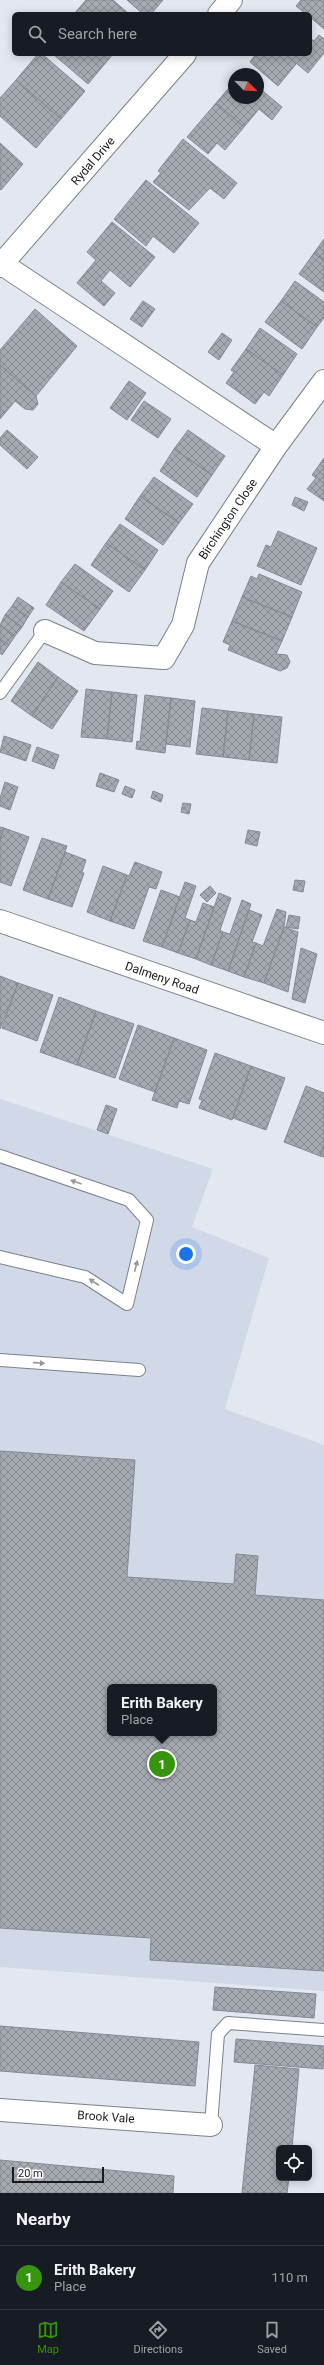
<!DOCTYPE html>
<style>
:root{--surface:#171b24;--page:#20242c;--text:#f1f3f6;--muted:#9ea1a6;--line:#363941;--accent:#37940e}
body{margin:0;font-family:Roboto,sans-serif;background:var(--page);color:var(--text)}
.controls{position:absolute;right:12px;bottom:12px;display:grid;overflow:hidden;border-radius:6px;box-shadow:0 2px 10px #0003}
.controls button{width:36px;height:36px;display:grid;place-items:center;padding:0;border:0;border-bottom:1px solid var(--line);background:var(--surface);color:var(--text);font:20px sans-serif}
.compass{position:absolute;left:228px;top:68px;width:36px;height:36px;border-radius:50%;background:var(--surface);box-shadow:0 2px 10px #0003;rotate:114deg}
.scale{position:absolute;left:12px;bottom:10px;width:92px;box-sizing:border-box;padding-left:4px;border:2px solid #191a1d;border-top:0;font-size:11px;line-height:14px;white-space:nowrap;color:#191a1d;-webkit-text-stroke:3px #fff;paint-order:stroke}
.you{position:absolute;left:186px;top:1254px;width:14px;height:14px;margin:-10px;border:3px solid #fff;border-radius:50%;background:#1a73e8;box-shadow:0 0 0 6px #1a73e833}
.badge{display:grid;place-items:center;width:26px;height:26px;border-radius:50%;background:var(--accent);color:#fff;font-size:13px;font-weight:700}
.pin{position:absolute;translate:-50% -50%;border:2px solid #fff;box-shadow:0 1px 4px #0006}
.popup{position:absolute;left:107px;top:1684px;width:110px;height:52px;box-sizing:border-box;display:grid;place-content:center;border-radius:6px;background:var(--surface);filter:drop-shadow(0 1px 3px #0005);font-size:13px;white-space:nowrap;color:var(--muted)}
.popup b{font-size:15px;color:var(--text)}
.popup::after{content:'';position:absolute;left:50%;top:100%;margin-left:-8px;border:8px solid transparent;border-top-color:var(--surface)}
.list{margin:0;padding:0;list-style:none}
h2{display:flex;justify-content:space-between;align-items:center;height:52px;margin:0;padding:0 16px;font-size:17px}
h2 small{font-size:13px;font-weight:400;color:var(--muted)}
.list li{display:grid;grid-template-columns:26px 1fr auto;gap:12px;align-items:center;box-sizing:border-box;height:64px;padding:0 16px;border-top:1px solid var(--line)}
.list b{display:block;font-size:15px;white-space:nowrap}
.list p{margin:0;font-size:13px;white-space:nowrap;color:var(--muted)}
.list em{font-size:13px;font-style:normal;color:var(--muted)}
.icon{flex:none;width:22px;height:22px;fill:none;stroke:currentColor;stroke-width:2;stroke-linecap:round;stroke-linejoin:round}
.map{position:relative;flex:none;width:324px;height:2193px;overflow:hidden}
.search{position:absolute;background:var(--surface);box-shadow:0 2px 10px #0003;left:12px;right:12px;top:12px;height:44px;display:flex;align-items:center;gap:10px;box-sizing:border-box;padding:0 14px;border-radius:6px;color:var(--muted);font-size:15px}
.sheet{height:116px;background:var(--surface)}
nav{display:flex;justify-content:space-around;align-items:center;box-sizing:border-box;height:56px;border-top:1px solid var(--line);background:var(--surface);font-size:11px;color:var(--muted)}
nav a{display:grid;justify-items:center;gap:2px}
nav .on{color:var(--accent)}
.map>svg:first-child{display:block}
</style>
<div class="map">
<svg width="324" height="2193" viewBox="0 0 324 2193">
<defs>
<pattern id="building-cross-hatch" width="8" height="8" patternUnits="userSpaceOnUse"><rect width="8" height="8" fill="#a5a9b1"/><path d="M0 0l8 8M0 8l8-8" fill="none" stroke="#86898f"/></pattern>
</defs>
<rect width="100%" height="100%" fill="#e2e7f0"/>
<path fill="#d1d9e8" fill-rule="evenodd" d="M0,1099L213,1169L192,1227L269,1258L225,1409L324,1445V1991L0,1967ZM110,1687H214V1733H110Z"/>
<path fill="url(#building-cross-hatch)" stroke="#858991" fill-rule="evenodd" d="M86,0H113L129,14H74Z
M127,0H163L151,14H143Z
M301,0H324V29L310,17V14H306L296,6Z
M319,35L324,39V53L308,73L285,54H310V38L314,41Z
M38,54H42L85,91L61,119L16,80Z
M53,54H113L88,84Z
M256,54H285L296,64L278,86L250,62Z
M16,80L61,119L36,148L0,116V98Z
M234,82V98H258V87L282,107L272,120L259,109L244,127L216,103Z
M216,103L244,127L225,150L217,143L208,154L187,137Z
M183,139L237,183L224,199L210,188L189,210L153,182L161,173L158,171Z
M0,143L23,164L1,190L0,189Z
M146,180L199,223L174,253L153,236L146,246L114,219Z
M112,222L155,257L130,287L110,270L101,281L115,293L104,306L77,283L96,260L87,252Z
M324,239V261L314,253Z
M314,253L324,261V292L299,274Z
M295,281L324,302V318L317,327L281,301Z
M143,301L155,309L142,327L130,319Z
M281,301L317,327L302,349L265,322Z
M35,309L77,346L36,396L0,365V350Z
M260,328L297,354L283,375L246,349Z
M222,333L232,340L219,360L208,352Z
M246,349L283,375L269,396L264,392L255,404L226,383L234,372L231,370Z
M0,365L36,396L38,404L33,410L25,409L15,401L0,419Z
M129,381L146,393L127,420L110,408Z
M144,401L171,419L158,438L131,420Z
M7,430L38,457L27,469L0,445V438Z
M188,430L225,456L212,475L174,449Z
M174,449L212,475L197,497L160,471Z
M324,458V501L307,489L316,478L312,475Z
M154,477L193,504L179,523L140,496Z
M140,496L179,523L163,545L125,519Z
M295,497L308,502L304,511L292,505Z
M120,524L158,550L145,570L106,543Z
M278,531L317,548L301,585L257,566L266,545L271,547Z
M106,543L145,570L129,592L91,565Z
M75,564L113,591L100,609L61,582Z
M259,574L302,592L292,617L242,597L251,576L257,579Z
M61,582L100,609L84,631L46,605Z
M18,597L34,608L28,617L12,606Z
M242,597L292,617L282,641L232,621Z
M12,606L28,617L22,627L5,615Z
M5,615L22,627L15,636L0,625Z
M232,621L282,641L276,654L287,655L290,662L287,668L280,671L228,650L230,645L223,642Z
M0,625L15,636L9,645L0,639Z
M0,639L9,645L2,655L0,653Z
M38,662L58,677L32,716L11,701Z
M58,677L78,691L52,729L32,716Z
M86,689L112,692L107,739L81,737Z
M112,692L137,695L132,742L107,739Z
M145,695L171,698L165,753L136,749L137,741L140,742Z
M171,698L195,701L190,747L166,744Z
M202,708L228,711L223,757L196,754Z
M228,711L254,714L249,760L223,757Z
M254,714L282,717L277,763L249,760Z
M4,736L31,745L26,761L0,752Z
M37,747L59,755L54,769L32,761Z
M100,773L119,780L114,792L96,786Z
M5,782L18,787L10,810L0,806V798Z
M125,786L135,790L132,798L122,794Z
M153,791L163,795L161,802L151,798Z
M183,803L191,804L189,814L181,812Z
M0,827L4,828L0,840Z
M4,828L29,837L11,886L0,882V840Z
M248,830L260,832L257,846L245,843Z
M42,838L67,846L48,899L23,890Z
M65,852L86,860L82,872L84,873L72,907L48,899Z
M135,862L162,872L156,889L149,887L134,929L110,921L127,875L129,876Z
M103,866L127,875L110,921L87,912Z
M295,880L305,881L303,892L293,890Z
M185,882L196,886L185,918L190,920L178,953L162,947Z
M210,886L216,893L207,902L200,895Z
M161,890L180,897L162,947L143,941Z
M219,893L231,898L220,930L223,932L211,965L196,959Z
M242,900L251,904L228,971L211,965L223,932L230,934Z
M203,903L214,907L196,959L178,953L190,920L196,922Z
M277,909L286,912L284,927L264,983L244,977L256,943L263,946Z
M249,910L262,915L252,942L256,943L244,977L228,971Z
M289,915L300,917L298,929L286,927Z
M284,927L298,932L288,992L264,983Z
M301,948L317,954L305,1003L292,999Z
M0,976L18,983L0,1029Z
M18,983L53,995L37,1041L2,1028Z
M59,997L96,1011L77,1065L40,1052Z
M96,1011L134,1024L115,1078L77,1065Z
M138,1025L174,1038L155,1092L119,1079Z
M174,1038L207,1050L189,1104L179,1101L177,1108L152,1100Z
M215,1053L251,1066L232,1120L199,1108L202,1100L199,1099Z
M251,1066L285,1078L266,1130L233,1118Z
M306,1086L324,1093V1144L320,1156L284,1142Z
M106,1105L117,1109L108,1134L97,1130Z
M324,1144V1157L320,1156Z
M0,1451L135,1460L127,1577L234,1584L236,1554L258,1556L255,1595L324,1600V1971L150,1960L151,1938L0,1928ZM110,1687H214V1733H110Z
M215,1987L316,1994L314,2018L213,2010Z
M0,2026L199,2042L195,2086L0,2071Z
M236,2039L324,2046L323,2069L234,2062Z
M255,2065L299,2069L292,2148H279V2178H289L287,2193H242Z
M0,2160L174,2176L173,2193H0Z"/>
<g fill="none" stroke-linecap="round" stroke-linejoin="round">
<defs>
<path id="service" d="M0,693L45,631
M0,1156L129,1200L147,1220L127,1304L85,1277L0,1257
M0,1360L139,1370
M211,2125L218,2034L228,2023L324,2030"/>
<path id="minor" d="M219,14L231,0
M2,264L276,446
M0,266L185,54
M45,631L95,653L164,658L183,625L198,563L276,446L324,381
M0,921L324,1033
M0,2110L211,2125"/>
</defs>
<use href="#service" stroke="#7c8088" stroke-width="14"/>
<use href="#minor" stroke="#7c8088" stroke-width="24"/>
<use href="#service" stroke="#fff" stroke-width="12"/>
<use href="#minor" stroke="#fff" stroke-width="22"/>
</g>
<defs><path id="oneway-solid" d="M-6-.8H1V-3.2L6.5 0L1 3.2V.8H-6Z"/></defs>
<g fill="#989899">
<use href="#oneway-solid" transform="translate(76 1182) rotate(-161)"/>
<use href="#oneway-solid" transform="translate(136 1266) rotate(-76)"/>
<use href="#oneway-solid" transform="translate(94 1282) rotate(-147)"/>
<use href="#oneway-solid" transform="translate(39 1363) rotate(4)"/>
</g>
<g text-anchor="middle" dominant-baseline="central" stroke-width="3.5" stroke-linejoin="round" paint-order="stroke">
<g font-size="12" fill="#191a1d" stroke="#fff">
<text transform="translate(93 161) rotate(-49)">Rydal Drive</text>
<text transform="translate(228 519) rotate(-56)">Birchington Close</text>
<text transform="translate(162 978) rotate(19)">Dalmeny Road</text>
<text transform="translate(106 2117) rotate(4)">Brook Vale</text>
</g>
</g>
</svg>
<div class="controls">
<button><svg class="icon" aria-label="locate" viewBox="0 0 24 24"><circle cx="12" cy="12" r="6"/><path d="M12 2v4M12 18v4M2 12h4M18 12h4"/></svg></button>
</div>
<svg class="compass" viewBox="-18 -18 36 36"><path d="M0-13l5 13h-10z" fill="#e53935"/><path d="M0 13l5-13h-10z" fill="#9ea1a6"/></svg>
<div class="scale">20 m</div>
<div class="you"></div>
<div class="pin badge" style="left:162px;top:1764px">1</div>
<div class="popup"><b>Erith Bakery</b>Place</div>
<div class="search"><svg class="icon" aria-label="search" viewBox="0 0 24 24"><circle cx="10" cy="10" r="6"/><path d="M15 15l6 6"/></svg>Search here</div>
</div>
<section class="sheet">
<h2>Nearby<small></small></h2>
<ul class="list">
<li><span class="badge">1</span><div><b>Erith Bakery</b><p>Place</p></div><em>110 m</em></li>
</ul>
</section>
<nav>
<a class="on"><svg class="icon" aria-label="map" viewBox="0 0 24 24"><path d="M3 6l6-2 6 2 6-2v14l-6 2-6-2-6 2zM9 4v14M15 6v14"/></svg>Map</a>
<a><svg class="icon" aria-label="directions" viewBox="0 0 24 24"><path d="M12 3l9 9-9 9-9-9zM9 14v-3h6M13 9l2 2-2 2"/></svg>Directions</a>
<a><svg class="icon" aria-label="saved" viewBox="0 0 24 24"><path d="M7 4h10v16l-5-4-5 4z"/></svg>Saved</a>
</nav>
